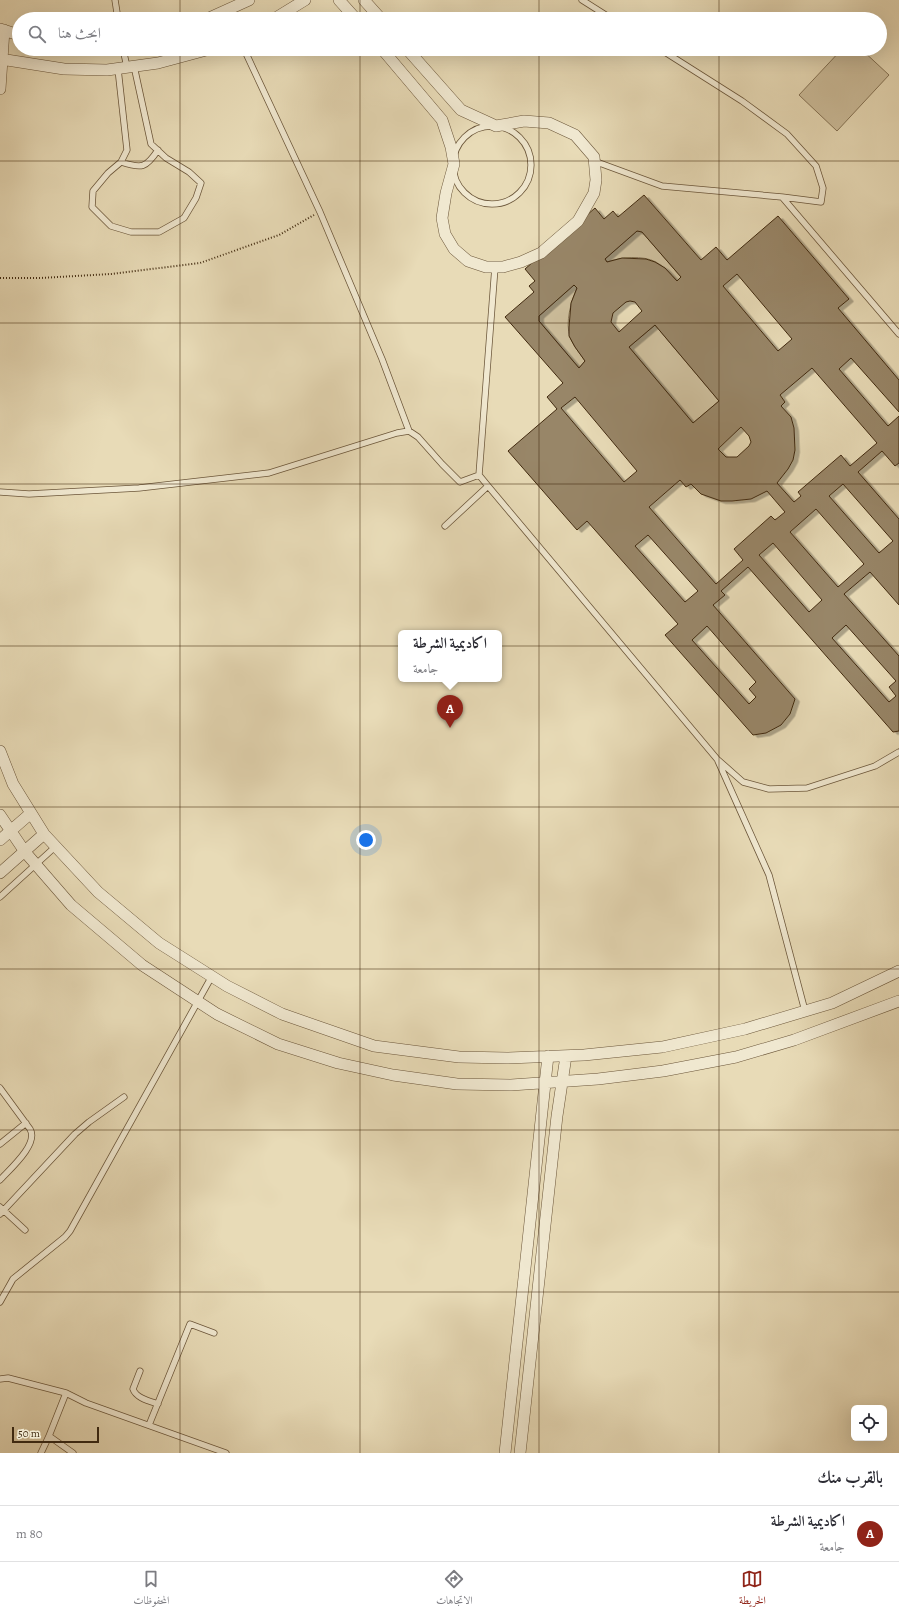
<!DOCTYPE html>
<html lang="ar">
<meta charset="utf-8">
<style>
:root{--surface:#fff;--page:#f2f2f3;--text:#2b2b33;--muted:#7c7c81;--line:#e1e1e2;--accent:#8f2418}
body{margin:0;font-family:Alegreya,Amiri,serif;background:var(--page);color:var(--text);direction:rtl}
.controls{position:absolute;right:12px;bottom:12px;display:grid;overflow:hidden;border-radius:6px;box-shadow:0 4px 16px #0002}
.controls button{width:36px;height:36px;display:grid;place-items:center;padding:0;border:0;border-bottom:1px solid var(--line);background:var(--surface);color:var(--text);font:20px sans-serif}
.scale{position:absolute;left:12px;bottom:10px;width:87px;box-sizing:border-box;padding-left:4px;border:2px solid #412a10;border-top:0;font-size:11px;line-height:14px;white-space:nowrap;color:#412a10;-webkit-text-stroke:3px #f0e8d0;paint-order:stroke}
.you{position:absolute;left:366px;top:840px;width:14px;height:14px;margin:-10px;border:3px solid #fff;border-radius:50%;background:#1a73e8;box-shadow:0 0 0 6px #1a73e833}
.badge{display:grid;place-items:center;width:26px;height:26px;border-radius:50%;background:var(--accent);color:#fff;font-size:13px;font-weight:700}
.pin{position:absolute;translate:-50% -33px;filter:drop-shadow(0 1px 2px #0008)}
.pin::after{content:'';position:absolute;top:21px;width:14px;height:12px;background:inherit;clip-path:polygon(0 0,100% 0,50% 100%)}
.popup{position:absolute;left:398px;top:630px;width:104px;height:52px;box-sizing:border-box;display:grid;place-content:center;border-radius:6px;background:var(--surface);filter:drop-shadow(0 1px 3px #0005);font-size:13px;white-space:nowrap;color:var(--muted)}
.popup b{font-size:15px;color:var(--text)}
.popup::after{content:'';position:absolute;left:50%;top:100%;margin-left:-8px;border:8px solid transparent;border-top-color:var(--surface)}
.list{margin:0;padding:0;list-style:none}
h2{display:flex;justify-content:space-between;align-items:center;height:52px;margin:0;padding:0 16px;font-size:17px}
h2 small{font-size:13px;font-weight:400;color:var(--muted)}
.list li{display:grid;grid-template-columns:26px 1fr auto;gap:12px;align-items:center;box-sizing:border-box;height:56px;padding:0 16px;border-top:1px solid var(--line)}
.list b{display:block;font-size:15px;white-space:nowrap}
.list p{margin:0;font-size:13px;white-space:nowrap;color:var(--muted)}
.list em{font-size:13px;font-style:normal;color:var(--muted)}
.icon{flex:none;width:22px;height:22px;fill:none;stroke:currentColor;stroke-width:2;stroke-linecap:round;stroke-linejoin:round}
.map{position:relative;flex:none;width:899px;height:1453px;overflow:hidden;direction:ltr}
.search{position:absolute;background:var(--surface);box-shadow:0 4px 16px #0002;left:12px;right:12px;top:12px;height:44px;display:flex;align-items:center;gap:10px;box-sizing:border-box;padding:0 14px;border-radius:22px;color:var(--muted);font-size:15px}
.sheet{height:108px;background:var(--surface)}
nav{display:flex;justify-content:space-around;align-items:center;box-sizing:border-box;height:56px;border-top:1px solid var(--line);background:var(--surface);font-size:11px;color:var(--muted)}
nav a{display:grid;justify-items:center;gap:2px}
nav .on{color:var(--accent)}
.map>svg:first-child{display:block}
</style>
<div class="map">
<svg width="899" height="1453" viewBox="0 0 899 1453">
<defs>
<filter id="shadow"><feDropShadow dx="4.5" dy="2.5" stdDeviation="0" flood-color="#0004"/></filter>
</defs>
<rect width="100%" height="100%" fill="#e8dbb7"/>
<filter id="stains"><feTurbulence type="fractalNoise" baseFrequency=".005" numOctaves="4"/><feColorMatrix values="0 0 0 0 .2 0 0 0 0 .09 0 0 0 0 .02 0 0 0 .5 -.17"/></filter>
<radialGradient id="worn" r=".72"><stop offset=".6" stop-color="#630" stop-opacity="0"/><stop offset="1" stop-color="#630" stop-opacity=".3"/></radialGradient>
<path fill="#ccbd9b" stroke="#867456" d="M842,49H861L889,75L837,131L799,95Z
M637,231L642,232L681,277L677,281C671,274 664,267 656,262C643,255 621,257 607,262L605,259Z
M574,285L577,288C571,301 565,323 570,337C573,346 580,353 585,361L579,368L539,321V316Z
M655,325L719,401L693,423L629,347Z"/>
<path fill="#988667" stroke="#412a10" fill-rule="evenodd" filter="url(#shadow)" d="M644,195L701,260L716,247L727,260L778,216L849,299L838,308L899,380V412L851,358L839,369L888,426L899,416V463L895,466L882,451L858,472L899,519V605L870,572L844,594L899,656V731L893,732L748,567L721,591L725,595L713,605L795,699L790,714L781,725L766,733L753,735L665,635L678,624L587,521L577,530L508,451L557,409L547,397L563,383L505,317L534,292L529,286L535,281L525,269L595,208L604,219L613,211L618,217ZM637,231L642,232L681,277L677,281L665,268L655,262L646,259L622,258L607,262L605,259ZM737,274L792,339L778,351L723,286ZM574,285L577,288L571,303L569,327V336L575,347L585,361L579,368L539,321V316ZM630,301L635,302L642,311L619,332L611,322L613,313L626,302ZM655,325L719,401L693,423L629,347ZM812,368L877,443L850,466L841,455L798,492L801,496L794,502L777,483L788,469L793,460L795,450L794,428L791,417L781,406L785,402L780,395ZM575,397L637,471L624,482L561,408ZM741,427L749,436L751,442L749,446L737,457H726L718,449ZM680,480L686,487L691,484L701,494L721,501H732L751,499L767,491L785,512L775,520L771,516L734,549L743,560L716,584L649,507ZM843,484L893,541L879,553L829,496ZM816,509L864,564L838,587L790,532ZM648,535L698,591L685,602L635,546ZM773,543L822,600L809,612L759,555ZM846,625L896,681L889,687L896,696L889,702L832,638ZM707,626L756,682L749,689L756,697L749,704L692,640Z"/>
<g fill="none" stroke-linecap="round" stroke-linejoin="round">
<defs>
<path id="lane" d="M115,0L118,19
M582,0L612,19
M123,49L127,67
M244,49L320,212L382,359L409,431
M660,49L742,101L787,134L816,166L823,188L821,202L782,197
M118,69L127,150L121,162L108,173L93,191L92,207L111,226L131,232H159L184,218L196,198L201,183L189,172L166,158L151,144L134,66
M453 165a39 39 0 1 1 78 0a39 39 0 1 1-78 0Z
M594,161L662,186L782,197L899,334
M121,162C142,169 146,168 158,150
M495,267L479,475L488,486L717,759L743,782L769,789L807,788L875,766L899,752
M0,492L29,494L139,488L269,473L397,433L409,431L418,437L442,464L460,482L479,475
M445,526L488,486
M718,761L769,875L805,1011
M0,897L55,847
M0,1088L30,1129C39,1144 10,1169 0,1180
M0,1144L26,1123
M0,1207L25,1230
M0,1214L75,1134L89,1122L124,1097
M0,1302L13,1279L65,1237L70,1231L212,976
M140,1371L133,1389C136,1398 149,1401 158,1404
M0,1379L8,1378L66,1393L86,1403L226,1453
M66,1393L49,1436L73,1453
M149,1425L190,1324L214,1333
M41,1453L49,1436"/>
<path id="street" d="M339,0L356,19
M364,0L381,19
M207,19L249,0
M274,19L305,0
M0,29L19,35
M382,49L442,120L451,147L454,164L446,193L442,218L445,234L454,249L468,261L486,267H503L521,262L541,253L578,221L594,193L596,180L594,157L575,135L549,123L524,121L496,126L461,110L407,49
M0,59L64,69L107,70L158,63L210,49
M0,89L4,30
M0,751L13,784L44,834L98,892L159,943L227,986L282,1014L374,1046L459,1057L507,1058L584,1055L662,1047L745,1029L832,1003L899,971
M0,815L25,852L71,905L142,965L217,1014L278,1044L338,1063L393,1075L457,1084L511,1085L598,1079L663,1071L736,1057L794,1040L899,1001
M0,840L31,813
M0,873L44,834
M505,1453L548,1056
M520,1453L557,1116L566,1056"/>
</defs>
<use href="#lane" stroke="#6b563a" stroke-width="7"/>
<use href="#street" stroke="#6b563a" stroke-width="12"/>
<path stroke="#412a10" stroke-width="2" stroke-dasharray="1 2" stroke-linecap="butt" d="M0,278H40L111,274L200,263L279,235L314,215"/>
<use href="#lane" stroke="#f0e8d0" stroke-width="5.5"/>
<use href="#street" stroke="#f0e8d0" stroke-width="11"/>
</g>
<path fill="none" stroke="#412a10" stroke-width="1" stroke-opacity="0.55" d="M180,0V19M360,0V19M539,0V19M719,0V19M180,49V1453M360,49V1453M539,49V1453M719,49V1453M0,161H899M0,323H899M0,484H899M0,646H899M0,807H899M0,969H899M0,1130H899M0,1292H899"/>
<rect width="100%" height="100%" filter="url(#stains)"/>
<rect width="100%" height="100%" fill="url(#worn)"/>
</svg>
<div class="controls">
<button><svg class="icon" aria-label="locate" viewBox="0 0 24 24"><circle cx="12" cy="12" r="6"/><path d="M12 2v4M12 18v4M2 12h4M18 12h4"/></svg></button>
</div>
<div class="scale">50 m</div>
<div class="you"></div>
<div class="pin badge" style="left:450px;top:728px">A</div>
<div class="popup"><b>اكاديمية الشرطة</b>جامعة</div>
<div class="search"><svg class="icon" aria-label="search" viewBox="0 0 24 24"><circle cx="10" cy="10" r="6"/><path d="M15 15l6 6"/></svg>ابحث هنا</div>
</div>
<section class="sheet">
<h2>بالقرب منك<small></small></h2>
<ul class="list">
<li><span class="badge">A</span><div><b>اكاديمية الشرطة</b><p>جامعة</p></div><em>80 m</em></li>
</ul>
</section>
<nav>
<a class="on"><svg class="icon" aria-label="map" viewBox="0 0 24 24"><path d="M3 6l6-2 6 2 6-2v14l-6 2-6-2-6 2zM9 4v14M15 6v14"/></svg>الخريطة</a>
<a><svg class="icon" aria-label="directions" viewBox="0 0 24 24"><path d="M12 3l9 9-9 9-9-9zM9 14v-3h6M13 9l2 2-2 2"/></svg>الاتجاهات</a>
<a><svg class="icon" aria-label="saved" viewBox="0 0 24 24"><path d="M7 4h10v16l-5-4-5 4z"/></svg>المحفوظات</a>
</nav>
